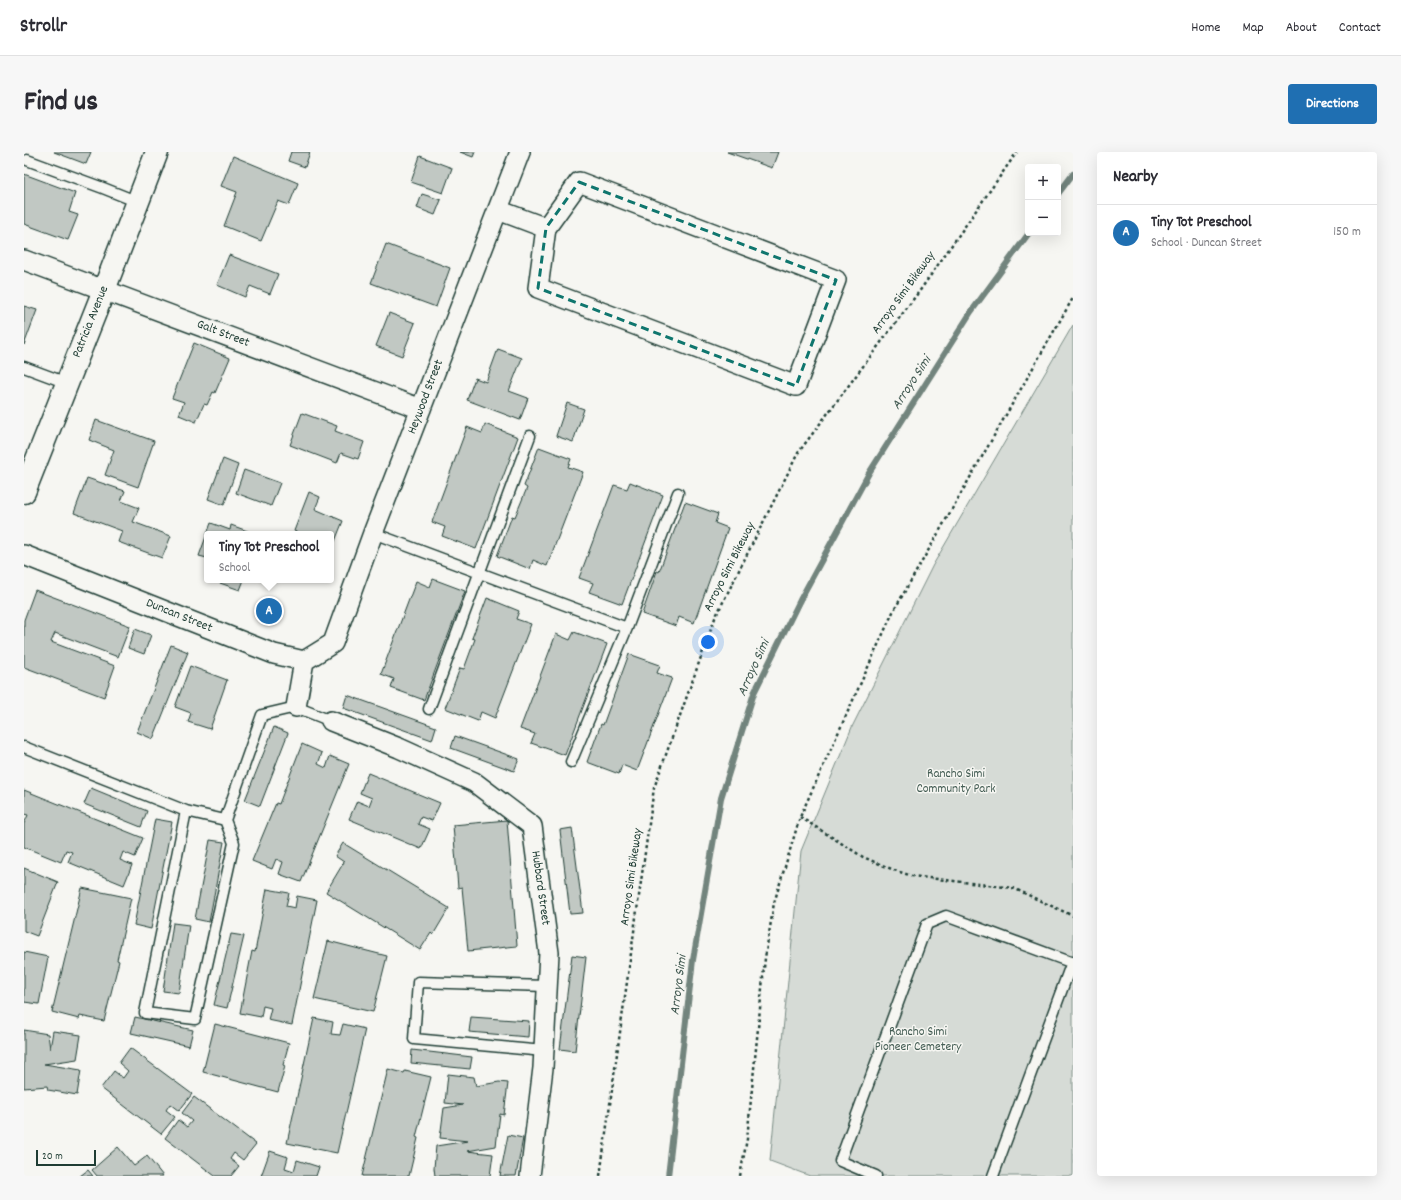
<!DOCTYPE html>
<meta charset="utf-8">
<style>
:root{--surface:#fff;--page:#f7f7f7;--text:#2b2b33;--muted:#7c7c81;--line:#e1e1e2;--accent:#1f6fb2}
body{margin:0;font-family:Dekko,sans-serif;background:var(--page);color:var(--text)}
.controls{position:absolute;right:12px;top:12px;display:grid;overflow:hidden;border-radius:4px;box-shadow:0 4px 16px #0002}
.controls button{width:36px;height:36px;display:grid;place-items:center;padding:0;border:0;border-bottom:1px solid var(--line);background:var(--surface);color:var(--text);font:20px sans-serif}
.scale{position:absolute;left:12px;bottom:10px;width:60px;box-sizing:border-box;padding-left:4px;border:2px solid #1f3d34;border-top:0;font-size:11px;line-height:14px;white-space:nowrap;color:#1f3d34;-webkit-text-stroke:3px #f6f6f2;paint-order:stroke}
.you{position:absolute;left:684px;top:490px;width:14px;height:14px;margin:-10px;border:3px solid #fff;border-radius:50%;background:#1a73e8;box-shadow:0 0 0 6px #1a73e833}
.badge{display:grid;place-items:center;width:26px;height:26px;border-radius:50%;background:var(--accent);color:#fff;font-size:13px;font-weight:700}
.pin{position:absolute;translate:-50% -50%;border:2px solid #fff;box-shadow:0 1px 4px #0006}
.popup{position:absolute;left:180px;top:379px;width:130px;height:52px;box-sizing:border-box;display:grid;place-content:center;border-radius:4px;background:var(--surface);filter:drop-shadow(0 1px 3px #0005);font-size:13px;white-space:nowrap;color:var(--muted)}
.popup b{font-size:15px;color:var(--text)}
.popup::after{content:'';position:absolute;left:50%;top:100%;margin-left:-8px;border:8px solid transparent;border-top-color:var(--surface)}
.list{margin:0;padding:0;list-style:none}
h2{display:flex;justify-content:space-between;align-items:center;height:52px;margin:0;padding:0 16px;font-size:17px}
h2 small{font-size:13px;font-weight:400;color:var(--muted)}
.list li{display:grid;grid-template-columns:26px 1fr auto;gap:12px;align-items:center;box-sizing:border-box;height:56px;padding:0 16px;border-top:1px solid var(--line)}
.list b{display:block;font-size:15px;white-space:nowrap}
.list p{margin:0;font-size:13px;white-space:nowrap;color:var(--muted)}
.list em{font-size:13px;font-style:normal;color:var(--muted)}
.map{position:relative;flex:none;width:1049px;height:1024px;overflow:hidden;border-radius:4px}
header{display:flex;align-items:center;gap:24px;box-sizing:border-box;height:56px;padding:0 20px;background:var(--surface);border-bottom:1px solid var(--line)}
header strong{font-size:19px}
nav{display:flex;gap:22px;margin-inline-start:auto;font-size:14px}
.intro{display:flex;align-items:center;justify-content:space-between;box-sizing:border-box;height:96px;padding:0 24px}
h1{margin:0;font-size:28px}
.button{padding:10px 18px;border-radius:4px;background:var(--accent);color:#fff;font-size:14px;font-weight:700}
main{display:flex;gap:24px;padding:0 24px}
aside{flex:1;background:var(--surface);border-radius:4px;box-shadow:0 4px 16px #0002}
.map>svg:first-child{display:block}
</style>
<header>
<strong>Strollr</strong>
<nav><a>Home</a><a>Map</a><a>About</a><a>Contact</a></nav>
</header>
<div class="intro"><h1>Find us</h1><a class="button">Directions</a></div>
<main>
<div class="map">
<svg width="1049" height="1024" viewBox="0 0 1049 1024">
<rect width="100%" height="100%" fill="#f6f6f2"/>
<filter id="ink" filterUnits="userSpaceOnUse"><feTurbulence type="fractalNoise" baseFrequency=".025" numOctaves="2"/><feDisplacementMap in="SourceGraphic" scale="8" xChannelSelector="R" yChannelSelector="G"/><feConvolveMatrix kernelMatrix="1 2 1 2 8 2 1 2 1" color-interpolation-filters="sRGB"/></filter>
<g filter="url(#ink)">
<path fill="#d6dbd6" stroke="#7a8c85" d="M1049,173V1024H786L746,1009L777,699L828,575L909,413Z"/>
<g fill="none" stroke-linecap="round" stroke-linejoin="round">
<path stroke="#72847d" stroke-width="6" d="M1034,42L1049,22
M644,1024L669,808L697,646L730,541L776,448L845,321L947,160L1005,81"/>
</g>
<path fill="#c1c8c3" stroke="#1f3d34" d="M30,0H67L62,12Z
M267,0H286L281,15L264,9Z
M436,0H451L449,5Z
M703,0H754L748,16Z
M209,4L274,31L265,53L254,49L237,89L200,74L213,40L197,34Z
M396,4L428,16L419,41L387,30Z
M0,22L51,41L45,60L54,63L44,88L0,72Z
M398,42L417,48L411,63L393,56Z
M362,92L426,116L412,155L347,131Z
M205,103L254,122L246,142L226,134L221,145L193,133Z
M0,154L13,158L0,193Z
M365,161L391,171L378,204L352,194Z
M170,191L206,206L191,241L189,240L183,253L180,252L172,270L155,263L160,250L148,246Z
M474,197L498,206L485,239L504,246L496,268L443,248L451,226L462,230Z
M543,251L560,257L549,290L532,284Z
M278,261L313,274L311,279L340,290L334,307L317,301L313,311L266,293Z
M72,268L130,289L114,335L81,323L90,298L65,288Z
M461,272L494,285L452,397L418,384L421,375L408,370L443,275L458,281Z
M515,295L547,307L544,315L559,320L523,414L509,408L506,417L473,404L488,364L491,365L503,336L500,334Z
M199,307L214,313L200,353L184,347Z
M220,318L256,331L247,354L212,341Z
M63,326L101,339L97,349L115,356L109,370L147,384L138,406L94,390L98,379L50,361Z
M606,330L639,343L598,452L565,440L569,431L555,426L590,333L603,337Z
M285,340L296,345L291,357L319,369L307,399V382H276L270,379Z
M661,350L694,362L691,371L704,376L670,471L655,465L652,474L618,462L633,419L635,420Z
M187,371L206,378L207,373L226,380V382H183V406L175,404Z
M409,427L441,439L400,548L367,536L370,527L357,522L392,429L406,435Z
M194,428H220L216,438L193,430Z
M11,438L106,474L94,505L31,481L27,490L91,514L80,545L0,515V468Z
M463,446L495,459L492,467L507,472L471,566L457,560L454,569L421,556L436,516L440,517L451,487L448,486Z
M111,477L127,483L120,502L104,496Z
M550,480L583,492L541,603L507,591L511,582L496,577L532,482L546,488Z
M147,493L164,500L129,587L113,580Z
M605,502L636,513L633,521L648,526L613,619L598,613L595,622L563,610L577,572L579,573Z
M166,514L203,528L186,577L164,570L167,561L151,555Z
M323,543L412,575L408,588L319,556Z
M250,575L264,581L236,654L221,648Z
M431,584L495,607L490,619L427,596Z
M278,592L298,601L294,612L302,616L306,604L325,612L277,730L255,722L259,710L252,707L248,717L228,709L252,651L255,652Z
M344,621L416,651L408,669L397,665L394,672L406,677L397,697L325,667L333,649L345,654L348,646L336,641Z
M67,636L123,659L117,675L60,652Z
M0,638L119,686L111,705L99,700L96,708L108,713L100,733L44,710L48,700L42,698L37,710L0,695V672L4,663L0,662Z
M131,667L148,670L127,777L110,773Z
M483,668L493,794L444,799L438,735L434,736L429,673Z
M548,676L559,761L546,762L536,678Z
M186,688L200,690L185,770L171,767Z
M319,691L425,756L409,783L407,781L396,798L302,740L320,710L311,704Z
M0,716L34,730L13,784L0,779Z
M58,736L107,746L93,808L95,809L80,869L56,864L55,867L28,860Z
M243,737L265,741L262,754L271,756L273,744L293,748L268,873L244,868L247,856L239,854L237,865L216,861L228,799L231,800Z
M149,771L165,773L155,841L139,839Z
M207,782L220,784L203,856L190,853Z
M304,789L363,804L349,860L290,847Z
M0,800L24,805L15,852L0,850Z
M548,803L562,805L551,899L536,897Z
M111,865L169,878L165,894L107,881Z
M447,865L505,869L504,885L445,880Z
M290,866L309,870L307,882L316,883L319,872L341,877L313,1001L263,991Z
M191,872L265,891L259,913L261,914L254,940L179,920Z
M0,878L24,882L26,897L29,879L57,883L53,907L20,912L57,918L53,943L24,938L23,934L0,936Z
M106,896L168,942L155,959L146,952L142,958L151,965L137,982L77,936L90,919L99,926L104,919L95,911Z
M388,898L448,905L446,917L387,911Z
M364,917L380,921L381,919L407,925L392,985L394,986L385,1024H338Z
M424,922L450,925L452,934L475,930L484,931L480,963L476,962L472,994L443,999L469,1002L466,1024H411L410,1016L412,994L444,989L416,986L420,956L439,953L421,951Z
M170,945L232,992L219,1008L210,1001L206,1007L215,1014L207,1024H191L141,986L154,968L163,975L168,969L158,961Z
M484,983L499,986L492,1024H476Z
M94,995L110,1014L123,1004L139,1024H73L68,1018Z
M246,999L264,1005L261,1016L270,1019L273,1008L295,1015L292,1024H237Z
M64,1018L69,1024H56Z"/>
<g fill="none" stroke-linecap="round" stroke-linejoin="round">
<defs>
<path id="service" d="M3,8L79,36L114,50
M0,215L43,231
M349,381L603,476
M405,557L506,284
M0,595L162,659L201,668L238,563L272,555L307,569
M547,610L603,476L654,341
M162,659L121,861L171,867L210,691L201,668
M520,899L390,887L394,830L523,834
M852,1024L816,1009L903,772L922,764L1049,811
M969,1024L1048,810"/>
<path id="minor" d="M555,30L812,128L772,234L514,136L522,76Z
M474,58L522,76
M0,108L397,257
M0,403L250,502L280,509L309,491L349,381L496,0
M272,555L280,509
M307,569L375,596L450,630L508,674L525,801L519,916L506,1024"/>
<path id="tertiary" d="M0,340L80,138L133,0"/>
</defs>
<use href="#service" stroke="#1f3d34" stroke-width="13"/>
<use href="#minor" stroke="#1f3d34" stroke-width="22"/>
<use href="#tertiary" stroke="#1f3d34" stroke-width="25"/>
<path stroke="#1f3d34" stroke-width="2.5" stroke-dasharray="3 3" stroke-linecap="butt" d="M776,665L839,705L870,718L888,724L989,736L1049,764
M576,1024L630,636L691,466L774,301L897,137L993,0
M716,1024L723,987L741,806L750,751L776,665L869,460L1049,146"/>
<use href="#service" stroke="#f6f6f2" stroke-width="10"/>
<use href="#minor" stroke="#f6f6f2" stroke-width="19"/>
<use href="#tertiary" stroke="#f6f6f2" stroke-width="22"/>
</g>
</g>
<path fill="none" stroke="#0f766e" stroke-width="3" stroke-dasharray="8 5" stroke-linejoin="round" d="M555,30L812,128L772,234L514,136L522,76Z"/>
<g text-anchor="middle" dominant-baseline="central" stroke-width="3" stroke-linejoin="round" paint-order="stroke">
<g font-size="13" fill="#1f3d34" stroke="#f6f6f2">
<text transform="translate(880 141) rotate(-54)">Arroyo Simi Bikeway</text>
<text transform="translate(67 170) rotate(-68)">Patricia Avenue</text>
<text transform="translate(199 182) rotate(21)">Galt Street</text>
<text transform="translate(402 245) rotate(-69)">Heywood Street</text>
<text transform="translate(706 415) rotate(-63)">Arroyo Simi Bikeway</text>
<text transform="translate(155 464) rotate(22)">Duncan Street</text>
<text transform="translate(608 725) rotate(-82)">Arroyo Simi Bikeway</text>
<text transform="translate(516 736) rotate(82)">Hubbard Street</text>
</g>
<g font-size="13" fill="#445d54" stroke="#f6f6f2">
<text x="932" y="622">Rancho Simi<tspan x="932" dy="15">Community Park</tspan></text>
<text x="894" y="880">Rancho Simi<tspan x="894" dy="15">Pioneer Cemetery</tspan></text>
</g>
<g font-size="14" font-style="italic" fill="#425a52" stroke="#f6f6f2">
<text transform="translate(888 231) rotate(-57)">Arroyo Simi</text>
<text transform="translate(730 516) rotate(-66)">Arroyo Simi</text>
<text transform="translate(655 833) rotate(-83)">Arroyo Simi</text>
</g>
</g>
</svg>
<div class="controls">
<button>+</button>
<button>−</button>
</div>
<div class="scale">20 m</div>
<div class="you"></div>
<div class="pin badge" style="left:245px;top:459px">A</div>
<div class="popup"><b>Tiny Tot Preschool</b>School</div>
</div>
<aside>
<h2>Nearby<small></small></h2>
<ul class="list">
<li><span class="badge">A</span><div><b>Tiny Tot Preschool</b><p>School · Duncan Street</p></div><em>150 m</em></li>
</ul>
</aside>
</main>
